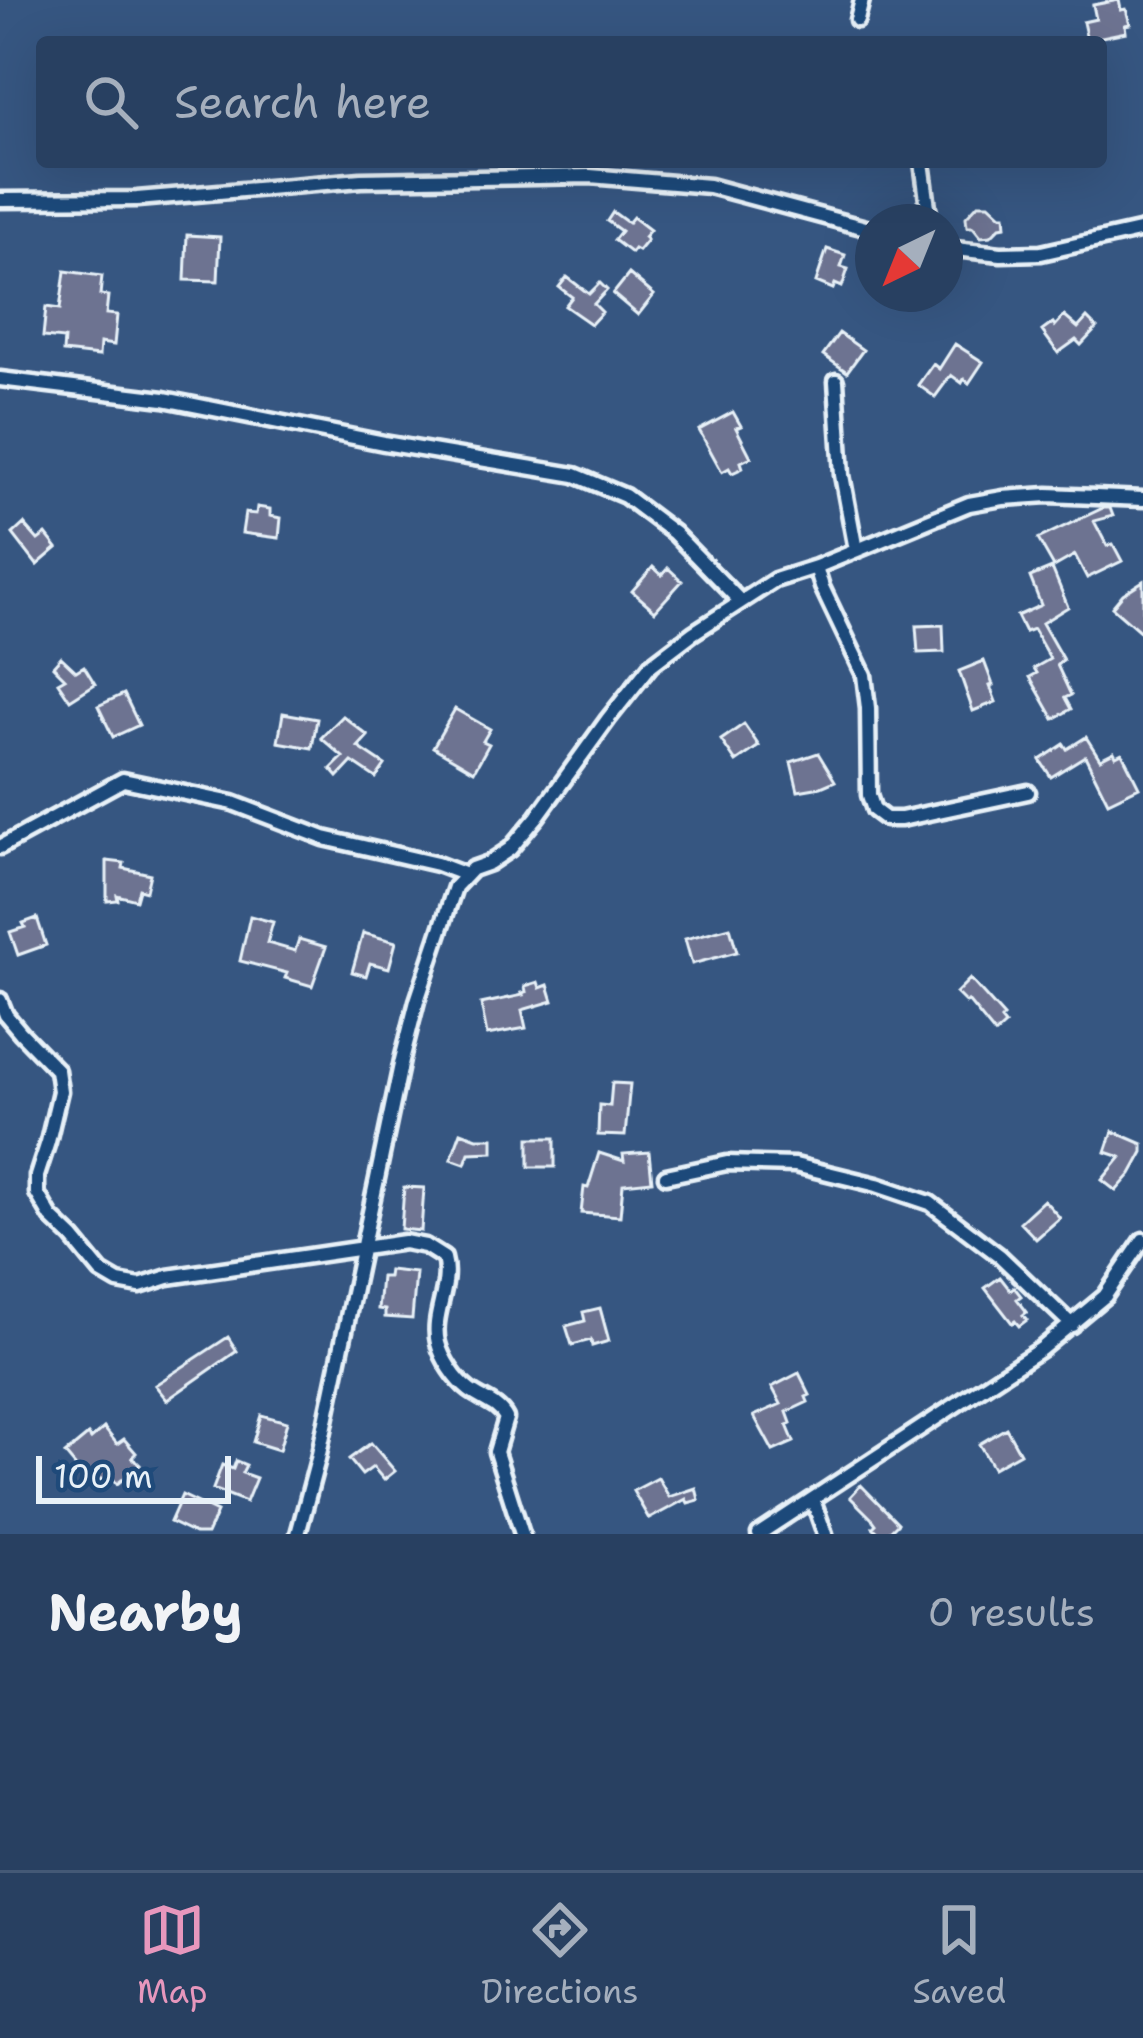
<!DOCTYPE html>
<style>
:root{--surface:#284061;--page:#344b6a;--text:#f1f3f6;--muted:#a5afbd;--line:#445976;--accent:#e797bd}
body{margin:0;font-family:"Shantell Sans",sans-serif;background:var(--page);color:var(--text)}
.compass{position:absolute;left:855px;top:204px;width:108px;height:108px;border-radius:50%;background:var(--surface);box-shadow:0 12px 48px #0002;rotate:223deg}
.scale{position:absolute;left:36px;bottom:30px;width:195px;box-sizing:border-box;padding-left:12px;border:6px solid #e8f1f8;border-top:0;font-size:33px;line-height:42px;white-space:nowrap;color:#e8f1f8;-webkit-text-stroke:9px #1f4a7a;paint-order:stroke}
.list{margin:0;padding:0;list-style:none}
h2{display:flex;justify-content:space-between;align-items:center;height:156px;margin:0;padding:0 48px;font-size:51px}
h2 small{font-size:39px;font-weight:400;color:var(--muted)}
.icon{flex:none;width:66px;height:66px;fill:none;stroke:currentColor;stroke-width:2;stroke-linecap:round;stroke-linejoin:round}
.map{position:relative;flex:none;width:1143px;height:1534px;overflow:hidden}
.search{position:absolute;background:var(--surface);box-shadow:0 12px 48px #0002;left:36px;right:36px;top:36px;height:132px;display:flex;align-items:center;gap:30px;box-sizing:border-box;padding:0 42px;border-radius:12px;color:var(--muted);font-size:45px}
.sheet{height:336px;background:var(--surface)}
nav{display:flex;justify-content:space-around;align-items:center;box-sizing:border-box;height:168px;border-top:3px solid var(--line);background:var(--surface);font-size:33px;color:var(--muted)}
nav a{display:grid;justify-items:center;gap:6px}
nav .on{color:var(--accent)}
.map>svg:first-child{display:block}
</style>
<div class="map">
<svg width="1143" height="1534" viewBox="0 0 1143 1534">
<rect width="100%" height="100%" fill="#365681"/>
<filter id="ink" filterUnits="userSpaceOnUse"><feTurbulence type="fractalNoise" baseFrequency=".00833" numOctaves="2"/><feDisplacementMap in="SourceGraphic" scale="24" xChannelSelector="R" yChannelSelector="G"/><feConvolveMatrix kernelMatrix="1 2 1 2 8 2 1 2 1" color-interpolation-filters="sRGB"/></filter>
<g filter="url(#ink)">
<path fill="#6d7391" stroke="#e8f1f8" stroke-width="3" d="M1119,0L1121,10L1126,9L1130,24L1125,25L1126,32L1087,40L1083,22L1096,19L1093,5Z
M978,204H989L1001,215H1005L1006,226L1000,227L991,236L981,237L973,227H967L966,217Z
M613,212L628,223L633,217L650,230L644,237L647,240L638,251L634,249L631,253L614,240L621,231L607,221Z
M187,235L220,237L218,281L185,280Z
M827,249L845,255L841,267L848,269L842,287L835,284L833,289L816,282Z
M65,271L102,276L100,295L108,296L106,314L117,315L114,345L100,343L99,356L63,352L64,339L43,337L46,307L60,309Z
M629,274L654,295L638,315L613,294Z
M567,277L589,294L600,283L607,290L594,304L602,312L591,324L565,306L572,297L559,287Z
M1064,316L1078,328L1087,318L1097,328L1081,345L1076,340L1058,353L1042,331L1053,323L1055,326Z
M839,333L863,350L847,372L823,355Z
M955,344L983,362L969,383L964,379L962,383L951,375L935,397L918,385L933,364L939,369Z
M733,412L741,426L736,428L751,457L741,462L743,468L732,473L729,468L722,472L699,430Z
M257,507L270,509V516L281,518L279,538L242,533L245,513L256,514Z
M1103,508H1110L1113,516L1094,521L1107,546L1113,544L1122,561L1087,578L1075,555L1054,567L1038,539Z
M24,524L38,540L46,534L57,548L37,565L13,534Z
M653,567L662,575L668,568L682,581L655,611L632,591Z
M1052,568L1068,607L1042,623L1063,660L1057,665L1071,695L1065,698L1071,709L1054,719L1030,677L1037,673L1034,668L1050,659L1033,629L1025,632L1017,616L1041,605L1030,577Z
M1143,581V634L1112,607L1123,594Z
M943,625L944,652L918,653L916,626Z
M61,657L76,671L84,666L95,684L70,700L58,682L65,678L53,666Z
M984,661L993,685L990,686L996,702L973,711L959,671Z
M124,694L139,725L113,737L98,706Z
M455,709L490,729L483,741L489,744L474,771L433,747Z
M283,713L317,719L312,748L278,742Z
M343,716L368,736L358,747L385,765L376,778L352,762L338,777L331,769L343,757L321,738Z
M744,724L759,746L736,762L721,740Z
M1086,737L1100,759L1114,752L1116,756L1122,753L1139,787L1108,802L1085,756L1051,777L1040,760L1064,744L1067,749Z
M818,753L835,781L821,787L798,791L791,762Z
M107,861L124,863L123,868L150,874L146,891L139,889L136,900L117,895L118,900L107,901Z
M250,916L273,922L267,943L295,951L299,939L326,947L312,986L285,978L287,973L240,961Z
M37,918L46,945L18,955L10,932L25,927L23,923Z
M730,927L737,952L692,964L685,939Z
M363,933L396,942L389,968L370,963L366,976L352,972Z
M970,979L1004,1017L1001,1020L1005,1025L995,1034L968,1001L966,1003L956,993Z
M538,982L540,988L548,985L553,1001L522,1010L526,1028L487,1035L481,1004L523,995L522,993L526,992L525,986Z
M612,1083L630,1084L625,1136L598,1135L599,1105L610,1106Z
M1113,1131L1143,1144V1152L1131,1174L1116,1191L1102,1180L1121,1157L1106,1152Z
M461,1132L477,1138H493V1152L469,1153L465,1164L451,1159Z
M529,1138H555V1167H529Z
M649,1152L652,1181L623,1184L620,1216L581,1213L584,1187L588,1188L599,1153L624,1161L623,1154Z
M404,1187L424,1188L421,1231L401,1229Z
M1044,1200L1060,1218L1036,1239L1020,1222Z
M389,1270L416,1273L412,1319L385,1317V1310L378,1309L381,1277H388Z
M1000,1277L1010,1290L1014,1287L1021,1296L1017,1299L1027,1312L1023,1315L1027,1320L1019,1326L1015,1321L1012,1323L985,1288Z
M600,1308L609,1341L592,1346L591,1340L572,1345L566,1326L585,1321L583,1312Z
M228,1337L237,1351L167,1400L155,1385Z
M799,1373L810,1395L806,1397L808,1402L787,1412L791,1423L787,1425L794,1442L773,1451L754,1416L781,1404L772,1387Z
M261,1415L287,1422L279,1450L253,1442Z
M104,1428L117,1444L124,1439L136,1453L132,1457L140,1465L117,1484L113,1479L106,1485L101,1479L98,1482L94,1477L91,1480L82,1469L80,1472L65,1454L88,1435L91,1439Z
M1006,1428L1020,1453L993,1468L979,1444Z
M371,1443L395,1471L384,1480L373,1467L362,1475L349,1459Z
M236,1461L246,1465L242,1473L256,1478L246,1502L213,1489L222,1465L233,1469Z
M658,1478L669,1497L696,1488L699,1500L688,1503L686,1499L649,1519L633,1491Z
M861,1485L898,1523L887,1534H880L873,1527L876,1524L873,1520L850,1497Z
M182,1495L217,1512L207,1534H195L170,1522Z"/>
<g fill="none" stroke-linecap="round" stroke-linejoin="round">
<defs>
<path id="minor" d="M857,20L862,0
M922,162L930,222
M0,200L137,199L361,180L590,176L709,186L873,230
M945,248L1001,254L1041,253L1143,230
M0,379L164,399L384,443L575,475L625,496L674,533L741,602
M836,381L842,475L856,550
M816,567L822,587L864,675L868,708L869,795L874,810L886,819H901L1028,792
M0,847L123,780L233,803L324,838L437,864L466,875
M0,1000L6,1015L21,1033L57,1070L60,1091L48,1142L37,1176V1193L51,1217L73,1238L101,1272L118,1282L140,1286L168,1277L404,1242L425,1246L444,1258C452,1287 431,1315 438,1343C442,1359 456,1380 469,1390C482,1400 498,1403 506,1418L496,1452L522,1534
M666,1176L727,1163L795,1165L877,1185L930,1203L1000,1256L1072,1325
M813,1500L825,1534
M298,1534L318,1459L402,1060L417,1001L455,887L472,869L489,863L510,849L537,817L608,719L651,665L693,633L775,580L816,567L969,504L1003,498L1048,495L1143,499
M759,1534L1041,1349L1105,1296L1143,1240"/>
</defs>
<use href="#minor" stroke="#e8f1f8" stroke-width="21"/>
<use href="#minor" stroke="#1f4a7a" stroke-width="12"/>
</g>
</g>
</svg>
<svg class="compass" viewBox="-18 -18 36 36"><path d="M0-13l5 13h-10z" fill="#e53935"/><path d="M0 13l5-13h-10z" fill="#a5afbd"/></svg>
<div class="scale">100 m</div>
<div class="search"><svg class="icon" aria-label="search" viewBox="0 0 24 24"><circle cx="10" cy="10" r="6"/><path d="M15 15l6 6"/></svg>Search here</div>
</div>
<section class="sheet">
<h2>Nearby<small>0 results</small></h2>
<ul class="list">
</ul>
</section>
<nav>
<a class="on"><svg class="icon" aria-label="map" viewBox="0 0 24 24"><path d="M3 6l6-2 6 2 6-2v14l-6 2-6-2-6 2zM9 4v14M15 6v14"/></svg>Map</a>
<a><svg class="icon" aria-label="directions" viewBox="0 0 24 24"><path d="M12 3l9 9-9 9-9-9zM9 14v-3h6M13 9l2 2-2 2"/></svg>Directions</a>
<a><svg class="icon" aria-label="saved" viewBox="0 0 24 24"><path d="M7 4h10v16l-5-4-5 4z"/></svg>Saved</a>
</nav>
